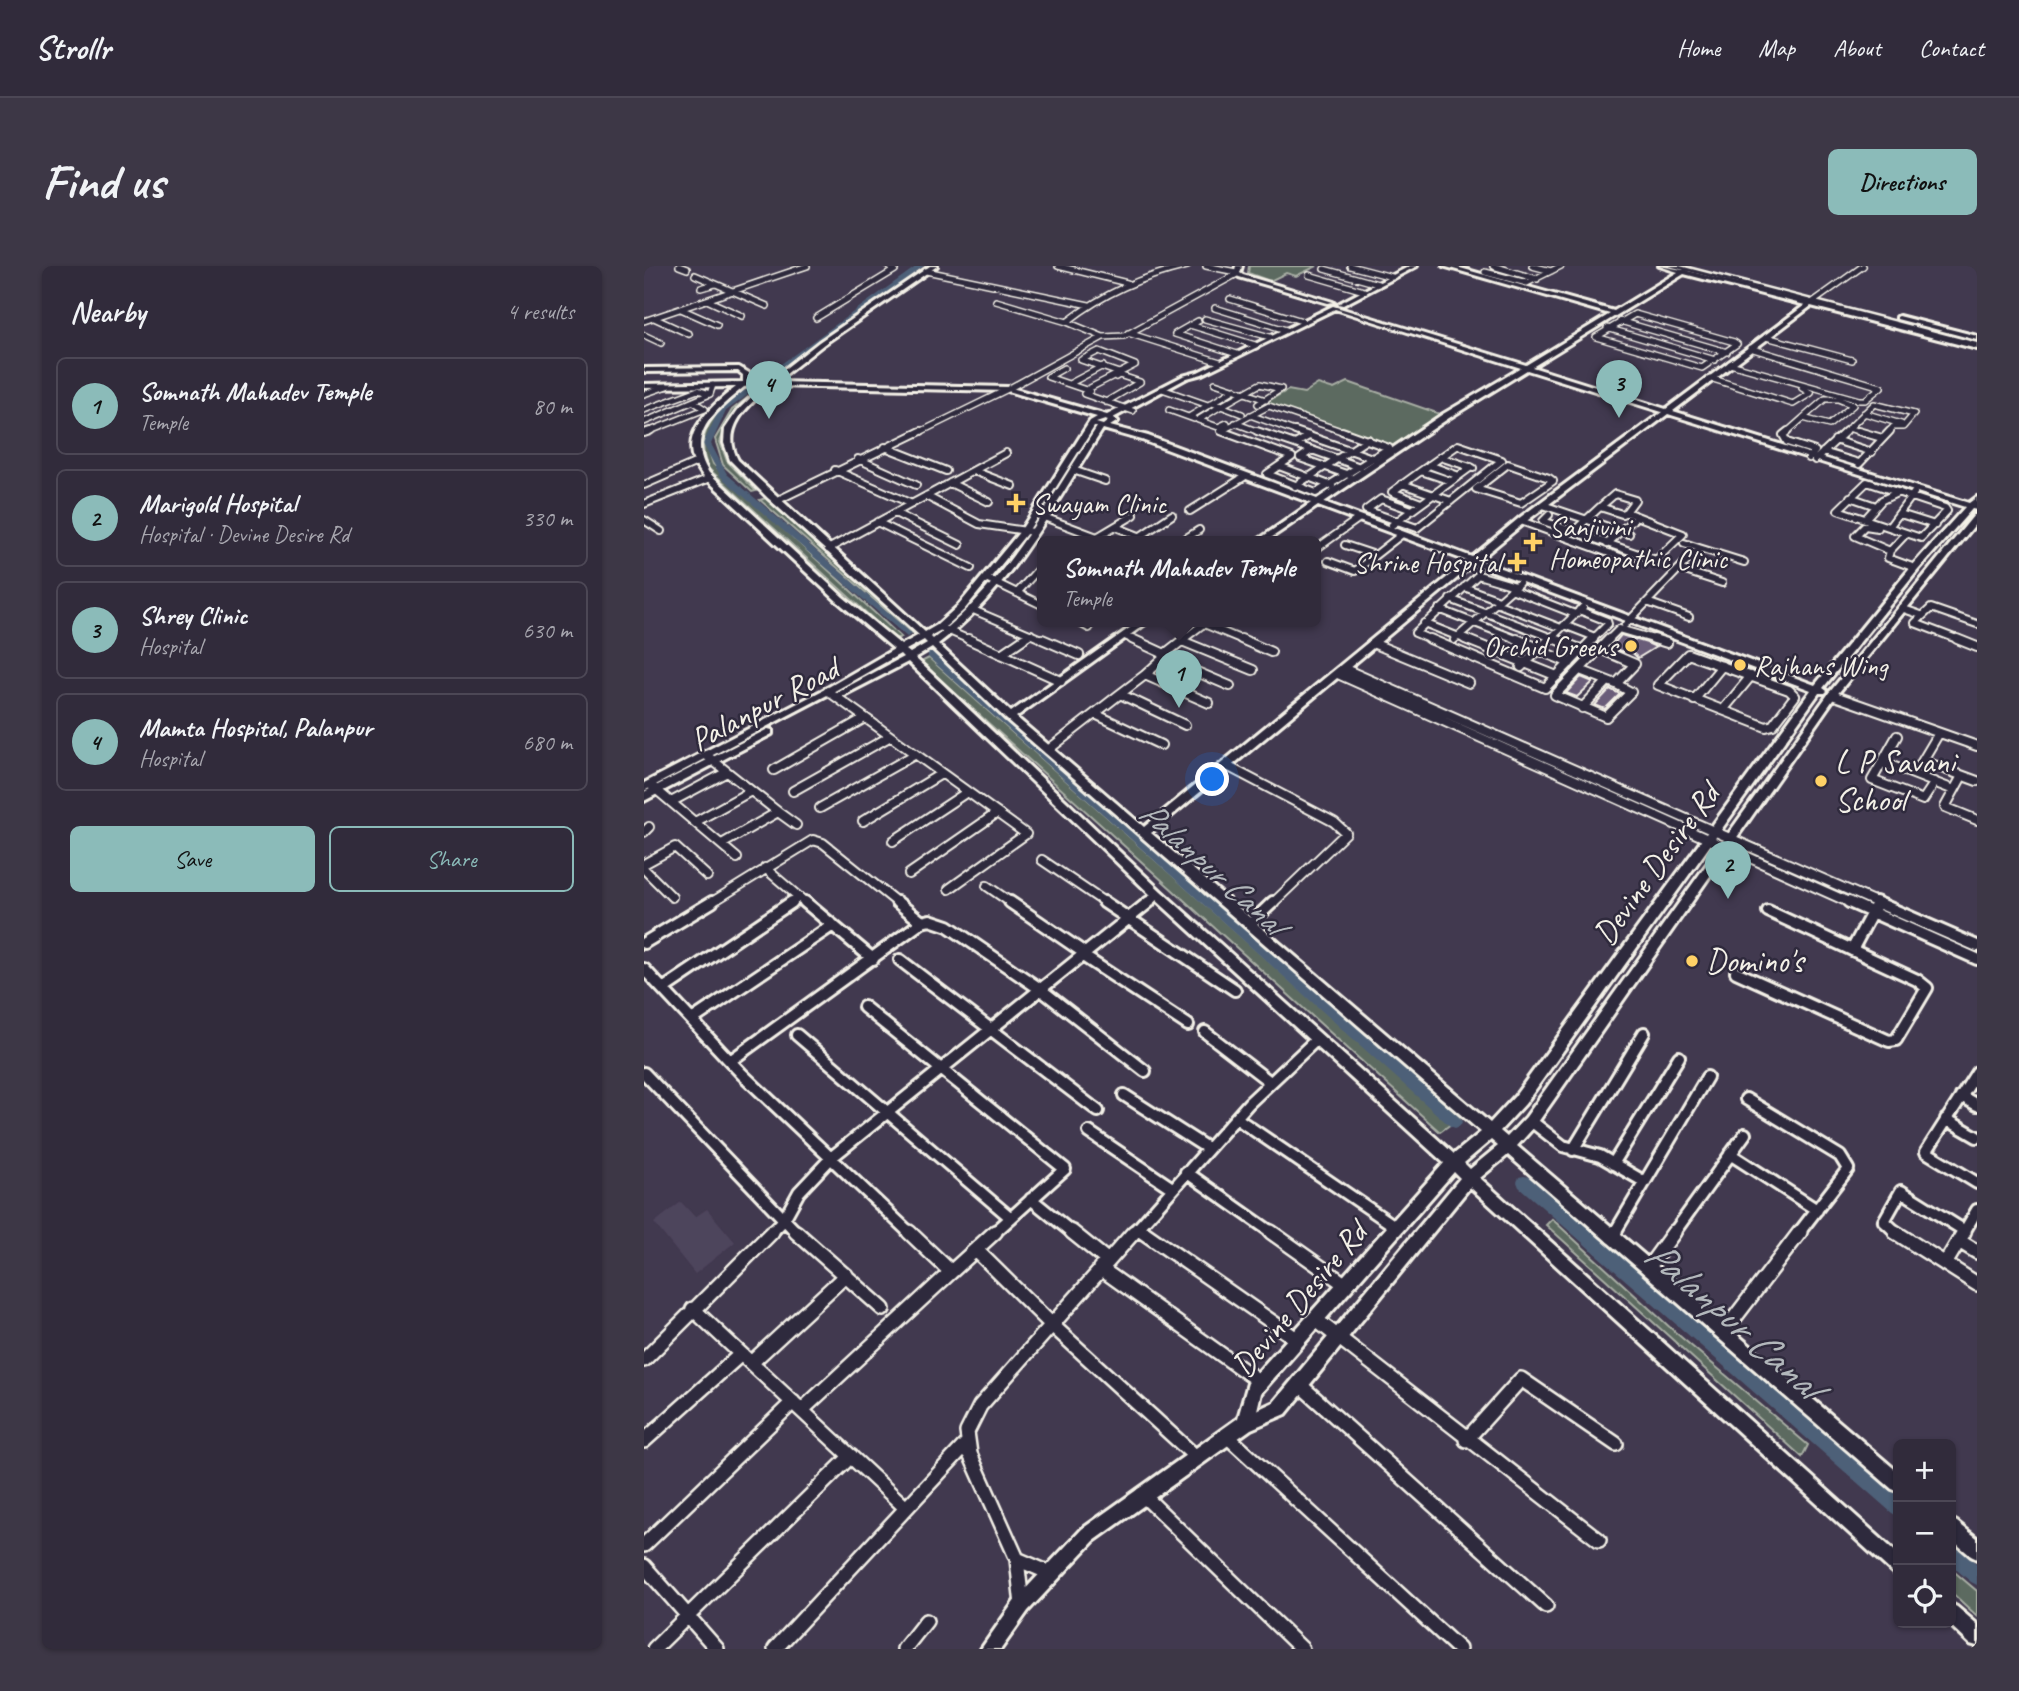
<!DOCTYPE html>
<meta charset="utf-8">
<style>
:root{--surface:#312b3b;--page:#3d3746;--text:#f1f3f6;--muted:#a8a7af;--line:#4c4755;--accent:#8bbbb9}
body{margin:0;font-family:Caveat,sans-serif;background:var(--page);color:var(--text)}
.controls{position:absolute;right:21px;bottom:21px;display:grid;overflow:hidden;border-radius:10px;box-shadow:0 2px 5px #0004}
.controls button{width:63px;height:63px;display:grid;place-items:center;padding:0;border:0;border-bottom:2px solid var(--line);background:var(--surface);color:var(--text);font:35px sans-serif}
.you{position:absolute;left:569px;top:514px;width:24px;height:24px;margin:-18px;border:5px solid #fff;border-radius:50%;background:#1a73e8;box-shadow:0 0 0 10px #1a73e833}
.badge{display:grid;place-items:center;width:46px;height:46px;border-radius:50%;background:var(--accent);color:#111;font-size:23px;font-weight:700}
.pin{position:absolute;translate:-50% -58px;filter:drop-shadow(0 2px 4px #0008)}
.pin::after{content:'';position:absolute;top:37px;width:24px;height:21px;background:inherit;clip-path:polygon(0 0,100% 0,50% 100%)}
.popup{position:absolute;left:393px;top:270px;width:284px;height:91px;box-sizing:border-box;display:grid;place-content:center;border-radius:10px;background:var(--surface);filter:drop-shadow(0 2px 5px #0005);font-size:23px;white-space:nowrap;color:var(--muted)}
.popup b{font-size:26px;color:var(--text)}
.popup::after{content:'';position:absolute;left:50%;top:100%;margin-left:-14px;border:14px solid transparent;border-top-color:var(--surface)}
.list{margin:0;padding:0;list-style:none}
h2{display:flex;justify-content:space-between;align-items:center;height:91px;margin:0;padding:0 28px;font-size:30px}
h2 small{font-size:23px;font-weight:400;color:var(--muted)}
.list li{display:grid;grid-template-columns:46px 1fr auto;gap:21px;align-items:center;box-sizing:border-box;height:98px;margin:0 14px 14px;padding:0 14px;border:2px solid var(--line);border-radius:10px}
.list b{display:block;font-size:26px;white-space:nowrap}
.list p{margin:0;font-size:23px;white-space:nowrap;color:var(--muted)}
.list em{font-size:23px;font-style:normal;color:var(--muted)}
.actions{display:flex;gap:14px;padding:21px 28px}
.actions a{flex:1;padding:16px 0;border:2px solid var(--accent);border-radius:10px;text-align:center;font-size:24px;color:var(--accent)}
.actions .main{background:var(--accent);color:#111}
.icon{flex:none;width:38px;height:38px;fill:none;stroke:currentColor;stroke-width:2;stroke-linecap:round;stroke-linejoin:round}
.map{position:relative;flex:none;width:1333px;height:1383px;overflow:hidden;border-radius:10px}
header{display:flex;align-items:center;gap:42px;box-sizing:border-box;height:98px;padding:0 35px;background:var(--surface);border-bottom:2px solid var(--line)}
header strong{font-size:33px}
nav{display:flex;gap:38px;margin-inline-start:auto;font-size:24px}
.intro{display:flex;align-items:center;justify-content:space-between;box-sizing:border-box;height:168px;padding:0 42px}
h1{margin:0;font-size:49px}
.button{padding:18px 32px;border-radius:10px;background:var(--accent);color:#111;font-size:24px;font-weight:700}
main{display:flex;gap:42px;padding:0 42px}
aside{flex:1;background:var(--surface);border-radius:10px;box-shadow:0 2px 5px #0004}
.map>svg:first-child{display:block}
</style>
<header>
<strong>Strollr</strong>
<nav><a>Home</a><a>Map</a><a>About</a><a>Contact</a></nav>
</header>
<div class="intro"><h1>Find us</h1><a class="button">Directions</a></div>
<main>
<aside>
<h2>Nearby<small>4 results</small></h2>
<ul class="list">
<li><span class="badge">1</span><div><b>Somnath Mahadev Temple</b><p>Temple</p></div><em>80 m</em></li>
<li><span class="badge">2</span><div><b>Marigold Hospital</b><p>Hospital · Devine Desire Rd</p></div><em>330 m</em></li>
<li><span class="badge">3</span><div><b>Shrey Clinic</b><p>Hospital</p></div><em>630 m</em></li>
<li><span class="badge">4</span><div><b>Mamta Hospital, Palanpur</b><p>Hospital</p></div><em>680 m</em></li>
</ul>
<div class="actions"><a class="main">Save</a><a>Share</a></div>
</aside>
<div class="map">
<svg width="1333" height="1383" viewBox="0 0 1333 1383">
<rect width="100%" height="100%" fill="#41394f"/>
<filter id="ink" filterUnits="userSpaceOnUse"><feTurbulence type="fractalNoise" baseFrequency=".0143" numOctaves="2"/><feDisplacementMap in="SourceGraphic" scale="14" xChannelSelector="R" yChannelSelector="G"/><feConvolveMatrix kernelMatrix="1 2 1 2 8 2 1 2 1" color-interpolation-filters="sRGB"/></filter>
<g filter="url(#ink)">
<path fill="#4e445c" d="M37,936L51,951L63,943L91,976L51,1008L10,957Z"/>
<path fill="#5c6a60" stroke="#a8aea4" stroke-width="2" d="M605,0H673L652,10L642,7L626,15L604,7Z
M704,116L796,148L753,182L620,137L644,124L660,127L674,118L690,123Z
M103,121H106L77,145L62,176L69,198L257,371L251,373L64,202C48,163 75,145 103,121Z
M112,125H115L85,152L76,176L83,195L112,225L108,226L79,199L71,173L88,144Z
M122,232L256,352L272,365L268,367L116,234Z
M285,392L807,858L796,866L277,396Z
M496,566L819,850L815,854L494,568Z
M913,930L1226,1199L1221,1204L909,934Z
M908,953L1031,1066L1164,1179L1158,1191L902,959Z
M1307,1303L1333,1325V1350L1307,1326Z"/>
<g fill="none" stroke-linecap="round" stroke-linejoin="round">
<path fill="#4e6078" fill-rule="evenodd" d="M273,0H280L82,145L67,178L83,208L266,366L268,368L263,371L77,211L59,178L76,142Z
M287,386L290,387L816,852L818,856L816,860L811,862L806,860L284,391V387Z
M880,910L885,911L1254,1230V1250L1248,1247L875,921L873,916L875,911Z
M1307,1278L1313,1281L1333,1298V1319L1327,1316L1307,1299Z"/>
</g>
<path fill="#6b5d79" stroke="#f4f1e8" stroke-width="2" d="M977,369L1003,377L1012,381L994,392L983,382L979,386L967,381Z
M937,411L949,416L933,431L922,427Z
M966,423L976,428L961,443L951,439Z"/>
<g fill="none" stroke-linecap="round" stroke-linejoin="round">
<defs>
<path id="minor-far4" d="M35,0L43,3
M414,0L483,17
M562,0L592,6
M706,0L748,11
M849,0L893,13
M888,0L907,5
M680,3L734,18
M282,5L445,39
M841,6L883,17L917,0
M51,9L123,40
M665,9L720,25
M57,22L71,18
M586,33L658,55
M63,34L98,50
M352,35L423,56
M1169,36L1219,0
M571,42L642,64
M37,43L73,59
M991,48L1090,76L1093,78L1058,102L952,71Z
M10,52L45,68
M172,52L251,4L244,0
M561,53L626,71
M0,55L163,0
M554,55L531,68L593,88
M976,55L1083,86
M546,59L611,79
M963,62L1071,94
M484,67L576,96
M0,69L17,77
M459,71L480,70L593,8
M1122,71L1208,94
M1086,98L1215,134H1221L1237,121L1106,82
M420,102L404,111L442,124L491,99L455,85L437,94L475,107
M1066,112L1149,138L1167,127L1158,122
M571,117L622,134
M425,118L459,100
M518,123L564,139
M446,125L440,128L489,145
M0,128L23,120
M1181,133H1194L1209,139L1185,159L1159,152Z
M462,136L496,116L475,109L472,111
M568,137L577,140L616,118L637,123L614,138
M0,144L54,124L66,128
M525,144L550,153
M1220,147L1257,158
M606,149L656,167
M545,151L591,123
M0,156L66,128L69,119
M583,157L574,161L554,154L577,140L598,148
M591,157L618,167
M1204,162L1219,167
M1,167L61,143L50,136
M274,167L364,123L459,71L423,56C460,27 497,11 543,0
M581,167L577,165L625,140L703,167
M1142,167L1159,152
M1200,167L1230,138L1270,148L1259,161H1249L1244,167"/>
<path id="minor-far3" d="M577,165L648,191L623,208L672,227L745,182L698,165
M613,165L651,178
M651,165L731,193
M1144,165L1139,169L1143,176L1171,185L1165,192
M1214,165L1238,172
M0,167L6,165
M665,170L651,178L716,201
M1191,174L1228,186
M241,181L302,205
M668,184L656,192L705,209
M1179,186L1215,197
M796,191L829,202
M214,193L272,219
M1171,194L1202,165
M864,198L905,212L909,215L877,237L832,223Z
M1215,198L1246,165
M785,199L815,210
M635,200L688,220
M191,204L268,238
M429,204L461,215
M330,205L369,220
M1223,216L1301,242L1303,245L1277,272L1194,244Z
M306,217L345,236
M758,218L807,235
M0,219L53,196
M651,220L724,173
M282,230L335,258L389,266
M1206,231L1232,240
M132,235L277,165
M777,237L748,226L777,205L807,215
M0,238L66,212
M899,239L985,268
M768,244L737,233L722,244L773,262L858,194L814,179L777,205
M546,245L600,211
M251,247L316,279
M392,248L453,271L490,249
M1256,248L1291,259
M905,249L899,255L1012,294L1039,268L982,246L991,234L971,228L956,241
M1221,253L1238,234L1255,226
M0,254L17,265
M877,255L987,295
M233,256L327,302
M748,259L827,201
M472,261L510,276
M1245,261L1270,227
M1234,262L1221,260L1211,270L1246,285L1244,292L1271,302
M929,266L956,241L978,248L982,246
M488,276L528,249
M536,276L555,264
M1040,277L1055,282
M963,278L993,250
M701,279L731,289
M184,283L362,187
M672,283L714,253
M1246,285L1260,270
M684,295L711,305L757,269
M1035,303L1078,317
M342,312L398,339
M820,321L855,334
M867,323L931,348
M373,327L398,299
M806,333L916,375
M1003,336L1045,351
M852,337L917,362
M1257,342L1277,349
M327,343L402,375
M795,343L877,375
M935,344L963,355L964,358L947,375
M434,356L445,362
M780,357L825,375
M560,358L601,375
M920,359L951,371
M981,359L1055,282L1100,296
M296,361L328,375
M481,370L492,375
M810,374L875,317
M376,375L387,368
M537,375L562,356
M790,375L771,367L834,309L871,320
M904,375L939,341
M963,375L975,363L1016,375
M1318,375L1271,357L1287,342L1333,358"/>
<path id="minor-far2" d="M324,373L417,415
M398,373L435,389
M488,373L523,389L501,409L565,437
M597,373L627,386
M786,373L901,422L949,373
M821,373L913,410
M873,373L895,382
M911,373L939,384
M1010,373L1023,377
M1313,373L1333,381
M538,375L609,404
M731,378L825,417
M956,383L991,398L972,418L987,426L962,451L911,429L965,373
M894,384L926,397
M522,387L540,373
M357,388L379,373
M1044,388L1145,424L1151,430L1129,459L1122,461L1014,419Z
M522,393L586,420
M877,401L906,373
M701,403L1236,638
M936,404L972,418
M694,408L1209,638
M184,425L382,568L305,623
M476,428L501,409
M1188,429L1333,480
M1050,434L1078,400
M938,442L964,415
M1079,444L1107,410
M451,448L517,479
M1253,470L1228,514L1279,534L1291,516
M404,484L476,428L541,459
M62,489L134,546L78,578
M1279,495L1333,515
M1238,496L1310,524
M1276,499L1295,467
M583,500L690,556L702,567L628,638
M130,504L219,453
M1318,510L1301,541L1333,554
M8,520L93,592
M149,525L245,471
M27,536L83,506
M176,542L270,489
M134,546L152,559
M219,555L297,508
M51,556L107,525
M0,566L5,561
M249,575L323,526
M398,594L463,638
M0,598L31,581L63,610
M121,602L163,638
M0,603L28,631
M265,608L353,547
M343,620L369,638
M65,638L169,574L179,577L255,638
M145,638L155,631
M503,638L513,628"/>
<path id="minor-far1" d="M161,636L229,693
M366,636L442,688
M460,636L591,724
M1205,636L1333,693
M1232,636L1333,680
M278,656L286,654L304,660L396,723L501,805
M606,658L629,636
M0,677L68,636
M1208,684L1231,641
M439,690L544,759
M256,694L454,845
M0,703L98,808L267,968
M1092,706L1245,775L1252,774L1283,722L1273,714L1124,645
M19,723L148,636
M220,741L421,903L349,968
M48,754L189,659
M561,766L626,816
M153,769L367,952
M86,795L278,656L253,636
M1333,806L1282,886L1333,917
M0,807L154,968
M480,829L563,882
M1317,830L1333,839
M1102,833L1196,890L1204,903L1154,968
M592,852L752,961
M1302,853L1333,871
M887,855L919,880L956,890L1001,916
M445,866L528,922
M929,884L1000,767
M1086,888L1173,944
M969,898L1035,791
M542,906L630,968
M387,933L430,968
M493,962L502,968
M126,968L139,955L155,926L188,891L505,636
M489,968L605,837L672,774
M970,968L1063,811
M1029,968L1101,868
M1254,968L1240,955L1257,925L1321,965
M1319,968L1333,944"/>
<path id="minor" d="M152,966L239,1043
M265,966L307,1006L351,966
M428,966L464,995
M499,966L654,1074
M627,966L702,1019
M1251,966L1333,1018
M968,971L971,966
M1315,975L1333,986
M332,984L408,1059L553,1192
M1301,998L1320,966
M456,1002L616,1116
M1004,1002L1030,966
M49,1043L262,1242
M671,1053L955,1274
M1079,1067L1156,966
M0,1094L128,966
M107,1097L202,1009
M655,1118L902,1340
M158,1144L307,1006
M583,1170L815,1383
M822,1174L877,1113L972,1178
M0,1175L97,1088
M498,1228L658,1383
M0,1279L149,1136
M373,1293L408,1308
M0,1300L73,1383
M378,1339L373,1293L326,1188L323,1166L336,1140L490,966
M10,1383L207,1190
M131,1383L324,1176
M260,1383L282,1355"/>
<path id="tertiary" d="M286,0H293L180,78L132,116L364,121L463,149L539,110L554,106L689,40L882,99L966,48L799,0H809L970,45L1034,6L1015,0L1039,4L1042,2L1044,5L1165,36L1171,35V37L1333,79V83L1167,40L1029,145L1325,237L1333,231V244L1328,243L1274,304L1179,422L1183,425L1181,427H1175L881,838L856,865L863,871L882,851L1185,427L1330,249H1333V256L1191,431L892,859L873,880L1254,1206V1225L1248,1223L864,889L836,912L1254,1288V1309L1248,1306L826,921L642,1148L607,1163L450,1275L384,1345L357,1383H337L372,1333L438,1263L594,1152L604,1117L800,897L509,631L264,396L196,431H190L188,429L259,391L256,388L187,427L0,525V517L181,423L250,383L193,335L59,210C56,205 52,200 50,195C37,165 71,137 92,121L0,122V118L99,116V109L94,105L0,106V102L95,101L105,107L106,116H124L175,76ZM1040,8L1161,39L1022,143L888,101ZM691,43L877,102L799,148L673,233L504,170L466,160L474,155L469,152L543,112L558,108ZM883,104L1018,146L874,253L828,291L680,236L805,152ZM105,120H119L94,144L81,163L80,177L86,194L124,232L275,369L257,379L199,331L65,207C40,168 72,144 100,121ZM127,120L364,125L453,151L446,155L377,264L314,340L293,359L281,366L94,194C76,162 104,139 127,120ZM1024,148L1321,241L1268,300L1171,419L835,294L880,257ZM461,154L464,155L459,159L452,157ZM450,161H453C404,235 362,319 289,373L286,370L299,363L320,344L383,267ZM459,163L498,174L667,237L611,276H621L674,240L823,295L500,561L372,451L504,356H494L367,446L294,378C368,323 410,238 459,163ZM830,298L1167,424L871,830L846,857L507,567ZM280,374L283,377L266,387L262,384ZM288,382L362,453L837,866L810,888L517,625L271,392ZM847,874L854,880L826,903L820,897ZM810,906L816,912L630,1136L613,1144L617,1127Z
M592,0H598L596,7L599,9L689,36L684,37L595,11L590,8Z
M766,0H773L699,39L694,38Z
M1255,50L1333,70V74L1253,53V51Z
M124,463L128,464V468L0,535V526Z
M1307,1253L1313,1256L1333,1272V1293L1327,1290L1307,1273Z
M1307,1338L1313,1341L1333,1358V1380L1326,1378L1304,1357H1307Z"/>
<path id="secondary" d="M1025,0H1036L1333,77V81Z"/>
</defs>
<use href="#minor-far4" stroke="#f4f1e8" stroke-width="8"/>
<use href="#minor-far3" stroke="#f4f1e8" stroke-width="10"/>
<use href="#minor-far2" stroke="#f4f1e8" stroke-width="12"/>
<use href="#minor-far1" stroke="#f4f1e8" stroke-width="16"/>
<use href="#minor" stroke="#f4f1e8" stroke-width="18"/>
<use href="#tertiary" stroke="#f4f1e8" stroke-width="6"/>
<use href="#secondary" stroke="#f4f1e8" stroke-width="5"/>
<use href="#minor-far4" stroke="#2f2a3d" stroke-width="5"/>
<use href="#minor-far3" stroke="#2f2a3d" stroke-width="6"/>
<use href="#minor-far2" stroke="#2f2a3d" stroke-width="8"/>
<use href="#minor-far1" stroke="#2f2a3d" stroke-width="10"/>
<use href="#minor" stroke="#2f2a3d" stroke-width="13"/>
<use href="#tertiary" fill="#2f2a3d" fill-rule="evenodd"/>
<use href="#secondary" fill="#2f2a3d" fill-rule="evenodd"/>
</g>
</g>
<g fill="#ffd166" stroke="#2f2a3d" stroke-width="2.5">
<path d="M368.5 226.5h7v7h7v7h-7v7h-7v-7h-7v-7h7z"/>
<path d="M885.5 265.5h7v7h7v7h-7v7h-7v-7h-7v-7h7z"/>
<path d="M869.5 285.5h7v7h7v7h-7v7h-7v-7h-7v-7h7z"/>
<circle cx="987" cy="380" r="7"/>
<circle cx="1096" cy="399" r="7"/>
<circle cx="1177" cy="515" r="7"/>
<circle cx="1048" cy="695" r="7"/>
</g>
<g text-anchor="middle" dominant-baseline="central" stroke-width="5" stroke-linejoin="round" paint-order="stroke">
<g font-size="28" fill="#f4f1e8" stroke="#2f2a3d" text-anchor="start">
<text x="388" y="237">Swayam Clinic</text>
<text x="905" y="260">Sanjivini<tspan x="905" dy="32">Homeopathic Clinic</tspan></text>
<text x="857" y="296" text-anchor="end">Shrine Hospital</text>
<text x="973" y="380" text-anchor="end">Orchid Greens</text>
<text x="1110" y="399">Rajhans Wing</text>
</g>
<g font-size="33" fill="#f4f1e8" stroke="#2f2a3d">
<text transform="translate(120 438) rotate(-28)">Palanpur Road</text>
<text transform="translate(1012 598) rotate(-54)">Devine Desire Rd</text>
<text transform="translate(655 1033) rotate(-50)">Devine Desire Rd</text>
</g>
<g font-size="33" fill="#f4f1e8" stroke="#2f2a3d" text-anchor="start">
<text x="1191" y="496">L P Savani<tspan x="1191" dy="38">School</tspan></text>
<text x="1062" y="695">Domino's</text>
</g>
<g font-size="35" font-style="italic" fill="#b2b7bb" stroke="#2f2a3d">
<text transform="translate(568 601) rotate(42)">Palanpur Canal</text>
</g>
<g font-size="42" font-style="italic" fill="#b2b7bb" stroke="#2f2a3d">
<text transform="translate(1089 1053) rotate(41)">Palanpur Canal</text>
</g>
</g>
</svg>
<div class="controls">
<button>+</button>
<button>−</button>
<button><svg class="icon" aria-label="locate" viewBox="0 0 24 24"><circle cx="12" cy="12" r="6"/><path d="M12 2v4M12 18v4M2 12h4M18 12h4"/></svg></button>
</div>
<div class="you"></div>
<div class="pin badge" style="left:535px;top:442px">1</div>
<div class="popup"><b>Somnath Mahadev Temple</b>Temple</div>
<div class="pin badge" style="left:1084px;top:633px">2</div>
<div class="pin badge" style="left:975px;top:152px">3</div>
<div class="pin badge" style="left:125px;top:153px">4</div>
</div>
</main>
